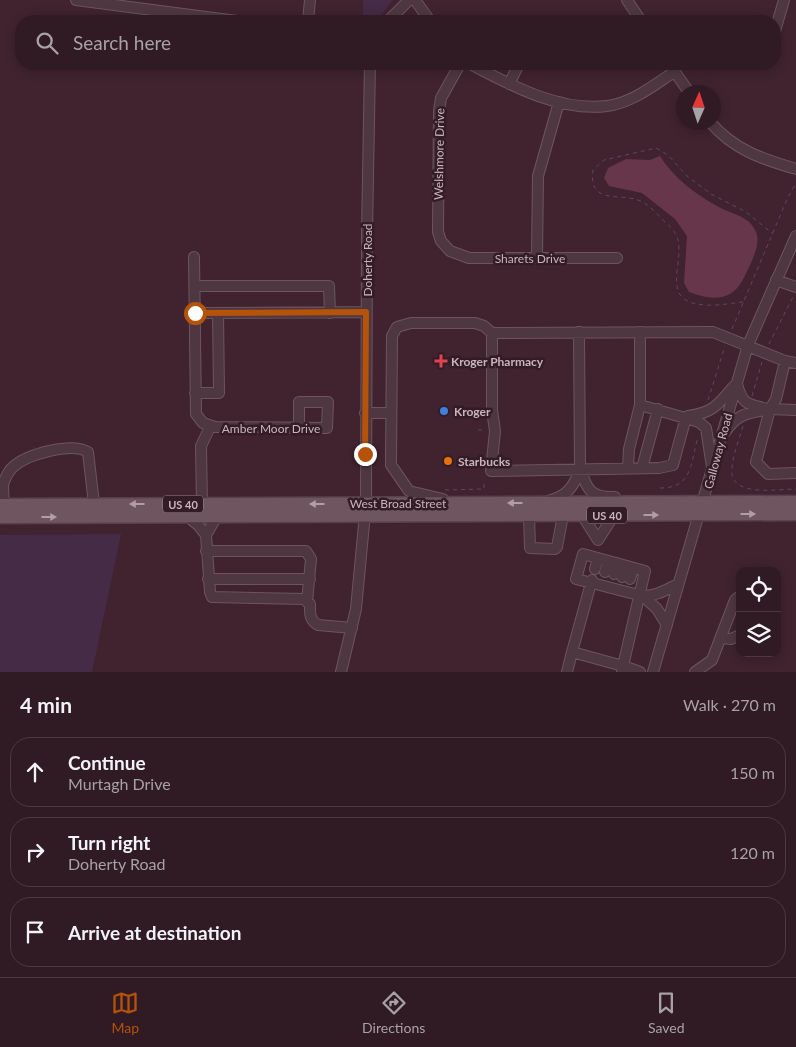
<!DOCTYPE html>
<meta charset="utf-8">
<style>
:root{--surface:#301a23;--page:#38232b;--text:#f1f3f6;--muted:#a8a1a6;--line:#4b3841;--accent:#b45309}
body{margin:0;font-family:Lato,sans-serif;background:var(--page);color:var(--text)}
.controls{position:absolute;right:15px;bottom:15px;display:grid;overflow:hidden;border-radius:10px;box-shadow:0 2px 12px #0003}
.controls button{width:45px;height:45px;display:grid;place-items:center;padding:0;border:0;border-bottom:1px solid var(--line);background:var(--surface);color:var(--text);font:25px sans-serif}
.compass{position:absolute;left:676px;top:85px;width:45px;height:45px;border-radius:50%;background:var(--surface);box-shadow:0 2px 12px #0003;rotate:3deg}
.stop{position:absolute;width:15px;height:15px;margin:-11px;border:4px solid #b45309;border-radius:50%;background:#fff}
.stop.end{background:#b45309;border-color:#fff;box-shadow:0 1px 5px #0008}
.list{margin:0;padding:0;list-style:none}
h2{display:flex;justify-content:space-between;align-items:center;height:65px;margin:0;padding:0 20px;font-size:21px}
h2 small{font-size:16px;font-weight:400;color:var(--muted)}
.list li{display:grid;grid-template-columns:32px 1fr auto;gap:15px;align-items:center;box-sizing:border-box;height:70px;margin:0 10px 10px;padding:0 10px;border:1px solid var(--line);border-radius:20px}
.list b{display:block;font-size:19px;white-space:nowrap}
.list p{margin:0;font-size:16px;white-space:nowrap;color:var(--muted)}
.list em{font-size:16px;font-style:normal;color:var(--muted)}
.icon{flex:none;width:28px;height:28px;fill:none;stroke:currentColor;stroke-width:2;stroke-linecap:round;stroke-linejoin:round}
.map{position:relative;flex:none;width:796px;height:672px;overflow:hidden}
.search{position:absolute;background:var(--surface);box-shadow:0 2px 12px #0003;left:15px;right:15px;top:15px;height:55px;display:flex;align-items:center;gap:12px;box-sizing:border-box;padding:0 18px;border-radius:20px;color:var(--muted);font-size:19px}
.sheet{height:305px;background:var(--surface)}
nav{display:flex;justify-content:space-around;align-items:center;box-sizing:border-box;height:70px;border-top:1px solid var(--line);background:var(--surface);font-size:14px;color:var(--muted)}
nav a{display:grid;justify-items:center;gap:2px}
nav .on{color:var(--accent)}
.map>svg:first-child{display:block}
</style>
<div class="map">
<svg width="796" height="672" viewBox="0 0 796 672">
<rect width="100%" height="100%" fill="#40232f"/>
<path fill="#452b45" d="M363,0H393L376,21H363Z
M121,534L92,672H0V535Z"/>
<path fill="#67364a" d="M660,156C673,177 695,194 717,206C730,214 748,215 755,230C761,240 755,253 751,263C745,274 742,287 730,294C716,301 703,297 689,292L684,283L687,236L675,219L642,193L609,186L604,178L608,168L626,159L650,160Z"/>
<g fill="none" stroke-linecap="round" stroke-linejoin="round">
<defs>
<path id="minor" d="M76,0L237,21
M415,0L430,21
M627,0L641,21
M308,21L310,0
M388,21L409,0
M775,31L784,0
M460,64L441,98L439,111L438,232L441,241L450,251L469,258H617
M470,64C511,85 559,112 607,106C632,103 654,85 674,72
M669,64L689,92
M509,84L519,64
M710,122C734,150 762,159 796,169
M194,257L196,414L203,423L215,427L327,428L328,402H299V428
M537,258L538,176L559,102
M776,280L796,287
M195,286H329L330,313
M195,313L366,312
M737,384C742,403 746,404 764,408
M195,393H219L218,313
M640,405L699,422L706,428L712,467
M770,409L776,399L785,361
M796,410L770,409L756,462L768,474L796,473
M365,413H391
M688,416C713,413 719,404 734,386
M686,417L673,465L659,468L491,471L495,431L492,410V333L713,332L785,361L796,363
M725,432C738,413 748,413 770,409
M628,468L629,449L640,405V332
M642,468L658,409
M580,469C587,490 591,498 615,497
M0,483L3,484L4,513
M3,484C5,479 8,471 13,467C27,454 72,442 88,452L94,504
M443,499L409,491L391,465L392,336L397,327L411,323H475L484,326L492,333
M548,501C567,496 574,487 580,469L579,332
M202,505L201,446L210,427
M529,515L530,548L555,549L557,547L563,515
M582,515L598,540L614,515
M187,516L198,525L206,535
M217,516L206,535L210,592L212,597L305,599L310,604C310,613 309,620 318,625L352,628
M206,551H306L311,559L307,602
M595,569L598,558
M605,572L608,561
M614,574L617,563
M622,577L625,566
M208,579H310
M630,579L633,568
M592,580L591,583L572,652L623,666L645,571L583,554L576,579C597,584 618,590 639,595C653,598 666,590 678,584
M643,596L657,609L667,625
M722,638L731,639L740,635
M341,672L356,609L366,503L367,232L370,64
M567,672L572,652
M622,672L623,666L640,672
M653,672L748,345L796,236
M695,672L712,660L735,600L740,596"/>
<path id="major" d="M0,505L796,502
M0,517L796,514"/>
</defs>
<use href="#minor" stroke="#6d555f" stroke-width="12"/>
<use href="#major" stroke="#58414a" stroke-width="15"/>
<path stroke="#61475e" stroke-width="1" stroke-dasharray="4 4" stroke-linecap="butt" d="M743,302C731,303 718,306 705,305C659,302 684,266 678,240C676,232 671,227 665,222C657,214 649,204 638,200C620,193 588,205 593,170L604,160L656,148L668,155L687,176L711,194L746,212L773,234
M732,329L788,197L796,183
M769,344L793,297
M752,396L762,362
M708,400L725,346
M743,426C739,440 733,454 732,468C728,498 777,489 796,489
M478,430H485
M660,488C693,488 690,464 698,437
M445,490L484,489V481"/>
<use href="#minor" stroke="#4f3741" stroke-width="10"/>
<use href="#major" stroke="#6f5560" stroke-width="12"/>
</g>
<defs><path id="oneway-solid" d="M-6-.8H1V-3.2L6.5 0L1 3.2V.8H-6Z" transform="scale(1.25)"/></defs>
<g fill="#b39ca5">
<use href="#oneway-solid" transform="translate(515 503) rotate(180)"/>
<use href="#oneway-solid" transform="translate(137 504) rotate(-180)"/>
<use href="#oneway-solid" transform="translate(317 504) rotate(180)"/>
<use href="#oneway-solid" transform="translate(748 514)"/>
<use href="#oneway-solid" transform="translate(651 515)"/>
<use href="#oneway-solid" transform="translate(49 517)"/>
</g>
<g fill="none" stroke-linecap="round" stroke-linejoin="round">
<path stroke="#b45309" stroke-width="6" d="M195,313L366,312L365,454"/>
</g>
<path fill="#e0444e" stroke="#341c26" stroke-width="2" d="M438.5 353.5h5v5h5v5h-5v5h-5v-5h-5v-5h5z"/>
<circle fill="#3f7fe0" stroke="#341c26" stroke-width="2" cx="444" cy="411" r="5"/>
<circle fill="#e8710a" stroke="#341c26" stroke-width="2" cx="448" cy="461" r="5"/>
<g text-anchor="middle" dominant-baseline="central" stroke-width="5" stroke-linejoin="round" paint-order="stroke">
<g fill="#341c26" stroke="#9d868f" stroke-width="1">
<rect x="163" y="495.5" width="40" height="17" rx="4"/>
<rect x="587" y="506.5" width="40" height="17" rx="4"/>
</g>
<g font-size="11" font-weight="bold" fill="#cab4bc">
<text x="183" y="504">US 40</text>
<text x="607" y="515">US 40</text>
</g>
<g font-size="12" fill="#cab4bc" stroke="#341c26">
<text transform="translate(439 154) rotate(-89)">Welshmore Drive</text>
<text x="530" y="258">Sharets Drive</text>
<text transform="translate(367 260) rotate(-90)">Doherty Road</text>
<text x="271" y="428">Amber Moor Drive</text>
<text transform="translate(718 451) rotate(-75)">Galloway Road</text>
<text x="398" y="503">West Broad Street</text>
</g>
<g font-size="12" font-weight="bold" fill="#cab4bc" stroke="#341c26" text-anchor="start">
<text x="451" y="361">Kroger Pharmacy</text>
<text x="454" y="411">Kroger</text>
<text x="458" y="461">Starbucks</text>
</g>
</g>
</svg>
<div class="controls">
<button><svg class="icon" aria-label="locate" viewBox="0 0 24 24"><circle cx="12" cy="12" r="6"/><path d="M12 2v4M12 18v4M2 12h4M18 12h4"/></svg></button>
<button><svg class="icon" aria-label="layers" viewBox="0 0 24 24"><path d="M12 4l9 5-9 5-9-5zM3 14l9 5 9-5"/></svg></button>
</div>
<svg class="compass" viewBox="-18 -18 36 36"><path d="M0-13l5 13h-10z" fill="#e53935"/><path d="M0 13l5-13h-10z" fill="#a8a1a6"/></svg>
<div class="stop" style="left:195px;top:313px"></div>
<div class="stop end" style="left:365px;top:454px"></div>
<div class="search"><svg class="icon" aria-label="search" viewBox="0 0 24 24"><circle cx="10" cy="10" r="6"/><path d="M15 15l6 6"/></svg>Search here</div>
</div>
<section class="sheet">
<h2>4 min<small>Walk · 270 m</small></h2>
<ul class="list">
<li><svg class="icon" aria-label="ahead" viewBox="0 0 24 24"><path d="M12 20V5M6 11l6-6 6 6"/></svg><div><b>Continue</b><p>Murtagh Drive</p></div><em>150 m</em></li>
<li><svg class="icon" aria-label="right" viewBox="0 0 24 24"><path d="M7 20v-9h11M14 6l5 5-5 5"/></svg><div><b>Turn right</b><p>Doherty Road</p></div><em>120 m</em></li>
<li><svg class="icon" aria-label="arrive" viewBox="0 0 24 24"><path d="M6 21V4h12l-3 4 3 4H6"/></svg><div><b>Arrive at destination</b></div></li>
</ul>
</section>
<nav>
<a class="on"><svg class="icon" aria-label="map" viewBox="0 0 24 24"><path d="M3 6l6-2 6 2 6-2v14l-6 2-6-2-6 2zM9 4v14M15 6v14"/></svg>Map</a>
<a><svg class="icon" aria-label="directions" viewBox="0 0 24 24"><path d="M12 3l9 9-9 9-9-9zM9 14v-3h6M13 9l2 2-2 2"/></svg>Directions</a>
<a><svg class="icon" aria-label="saved" viewBox="0 0 24 24"><path d="M7 4h10v16l-5-4-5 4z"/></svg>Saved</a>
</nav>
